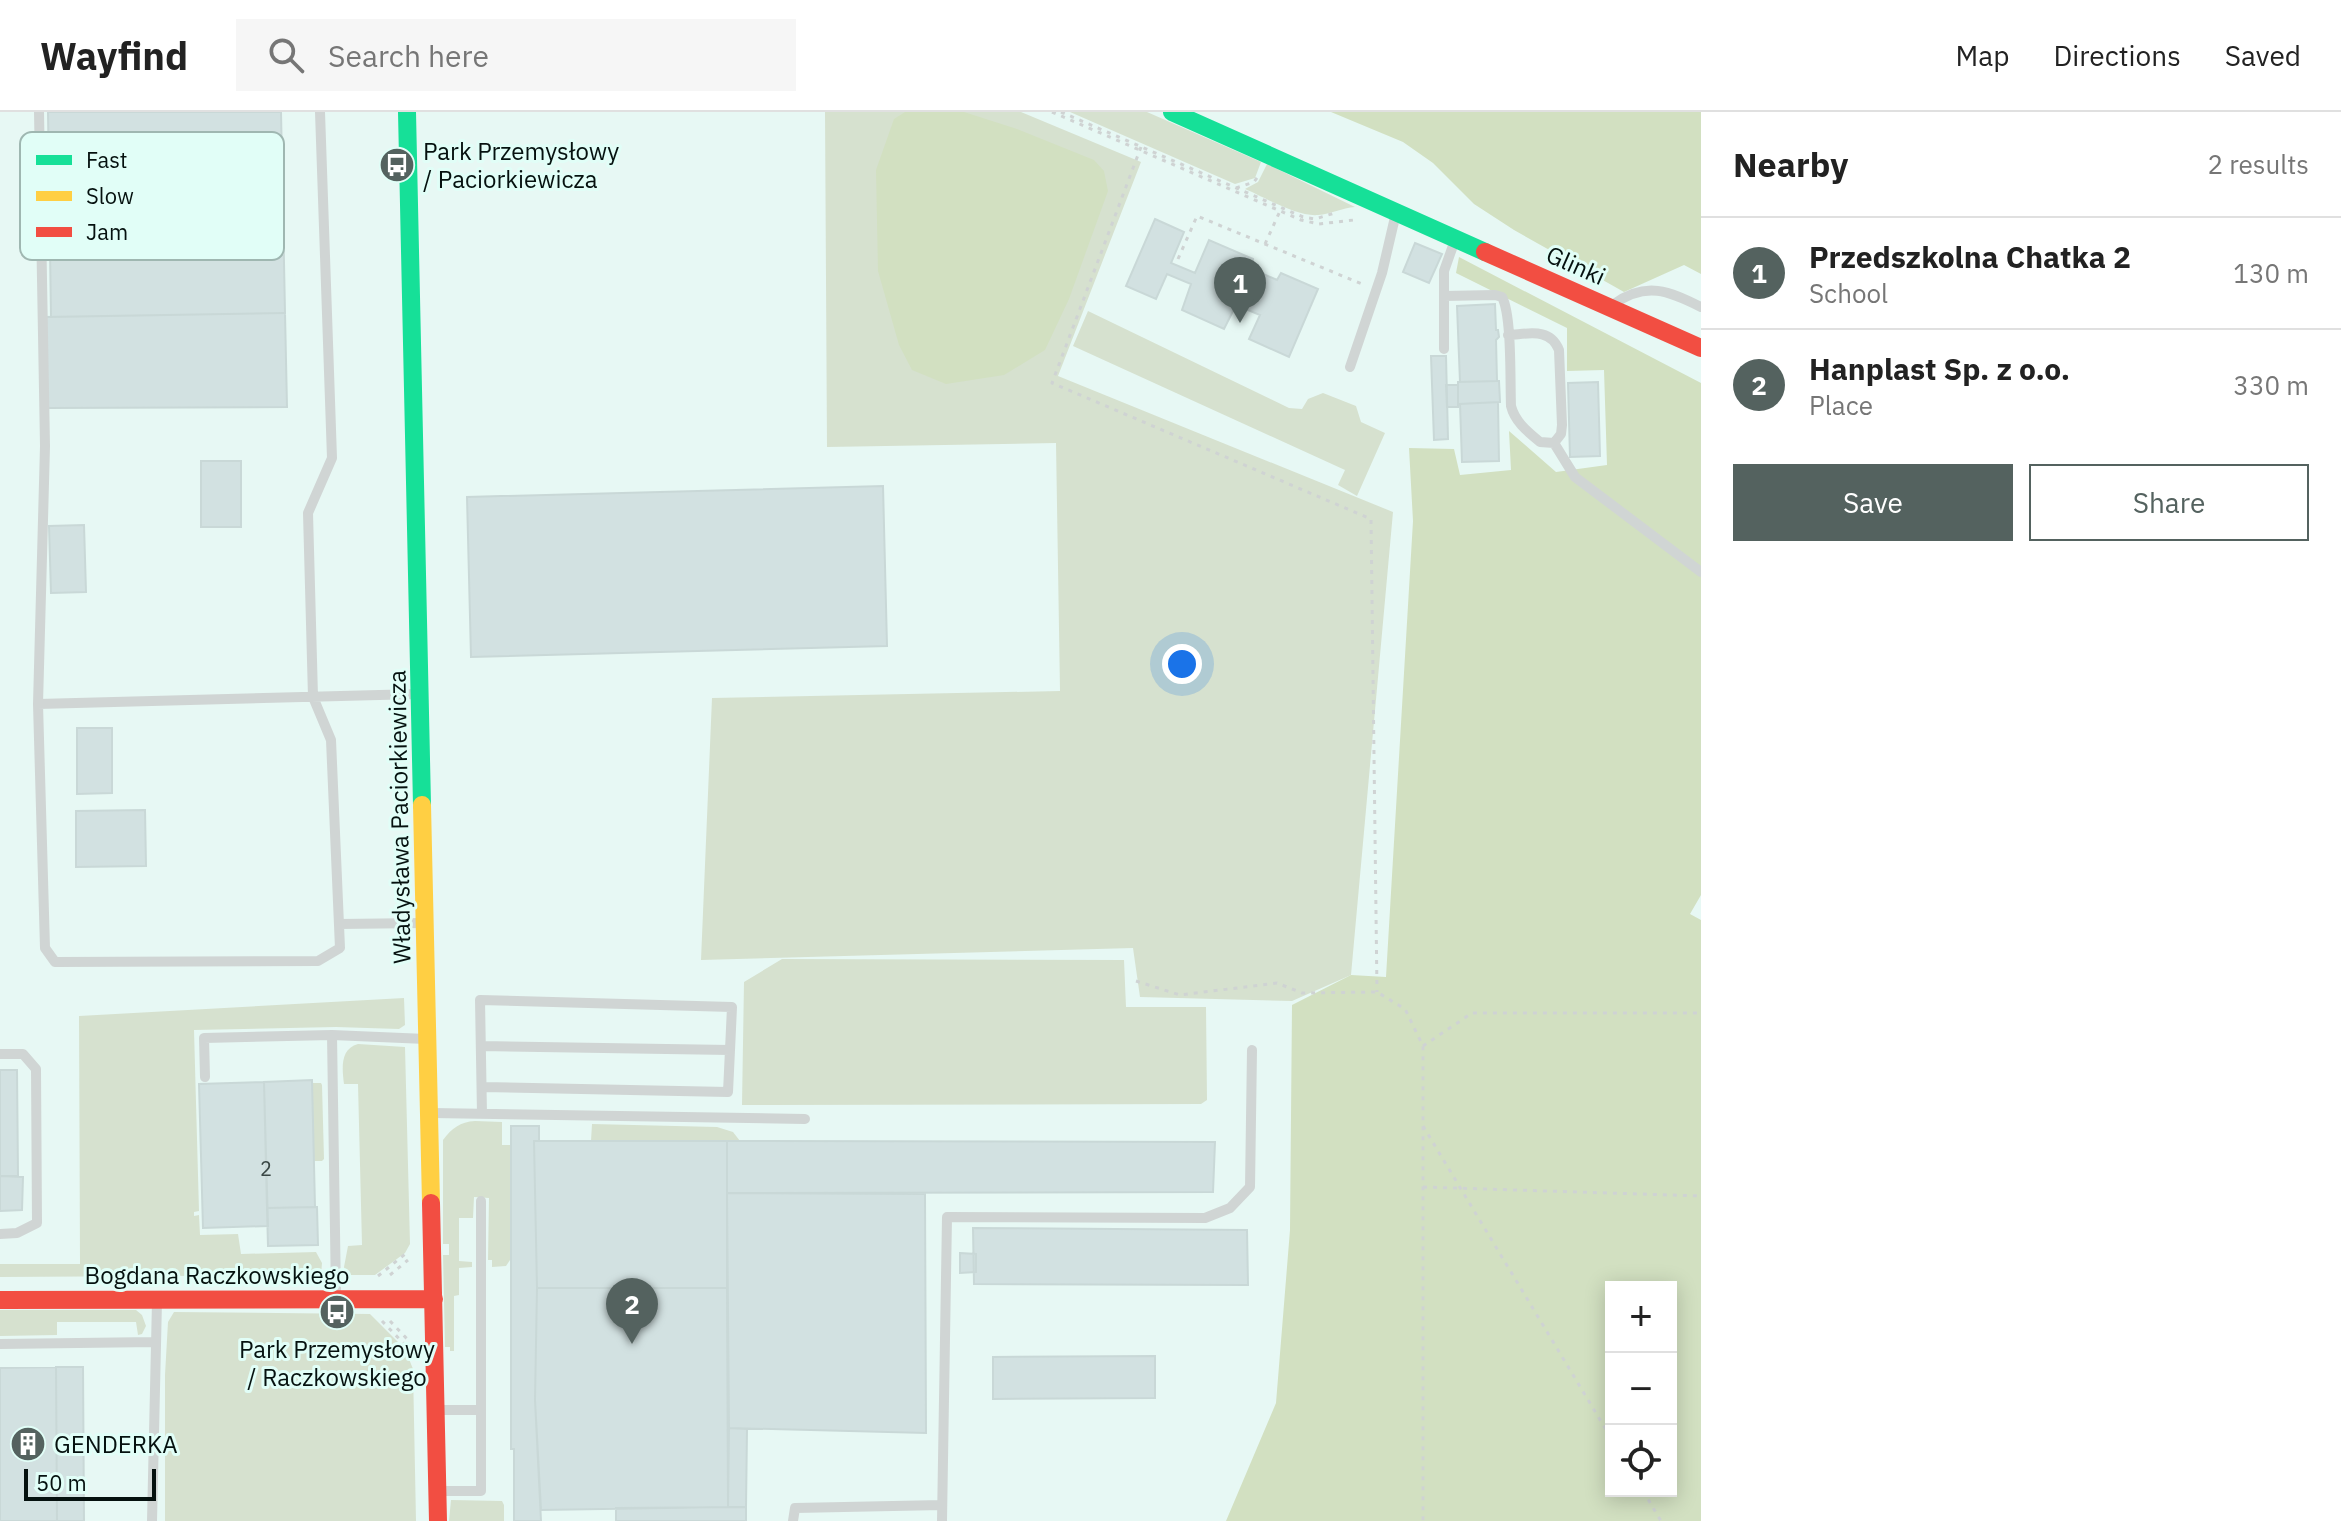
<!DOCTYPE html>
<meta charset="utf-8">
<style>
:root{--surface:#fff;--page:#f6f6f6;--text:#222;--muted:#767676;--line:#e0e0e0;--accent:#54625f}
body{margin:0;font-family:"IBM Plex Sans",sans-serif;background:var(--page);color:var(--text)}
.controls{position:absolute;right:24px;bottom:24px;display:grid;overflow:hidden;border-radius:0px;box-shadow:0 4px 20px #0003}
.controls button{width:72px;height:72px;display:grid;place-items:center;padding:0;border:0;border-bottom:2px solid var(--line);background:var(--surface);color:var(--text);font:40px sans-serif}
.scale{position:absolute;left:24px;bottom:20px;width:132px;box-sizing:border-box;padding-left:8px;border:4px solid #05110f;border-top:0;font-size:22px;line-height:28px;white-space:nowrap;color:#05110f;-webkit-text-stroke:6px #e1fef7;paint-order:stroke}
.you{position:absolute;left:1182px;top:552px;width:28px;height:28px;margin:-20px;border:6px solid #fff;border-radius:50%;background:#1a73e8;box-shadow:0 0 0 12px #1a73e833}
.badge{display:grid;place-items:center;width:52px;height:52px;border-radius:50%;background:var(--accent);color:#fff;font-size:26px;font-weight:700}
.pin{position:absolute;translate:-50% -66px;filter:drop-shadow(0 2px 4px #0008)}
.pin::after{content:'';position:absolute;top:42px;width:28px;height:24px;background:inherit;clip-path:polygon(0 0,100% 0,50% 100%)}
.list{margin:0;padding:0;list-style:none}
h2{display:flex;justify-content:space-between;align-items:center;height:104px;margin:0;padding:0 32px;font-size:34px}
h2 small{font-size:26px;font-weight:400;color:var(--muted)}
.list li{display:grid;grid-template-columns:52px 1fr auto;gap:24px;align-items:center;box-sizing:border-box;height:112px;padding:0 32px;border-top:2px solid var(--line)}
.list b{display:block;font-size:30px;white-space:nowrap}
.list p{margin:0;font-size:26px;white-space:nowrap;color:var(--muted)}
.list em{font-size:26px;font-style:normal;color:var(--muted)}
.actions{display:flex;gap:16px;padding:24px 32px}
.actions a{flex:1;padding:18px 0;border:2px solid var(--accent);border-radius:0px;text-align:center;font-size:28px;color:var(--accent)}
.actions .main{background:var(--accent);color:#fff}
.icon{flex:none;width:44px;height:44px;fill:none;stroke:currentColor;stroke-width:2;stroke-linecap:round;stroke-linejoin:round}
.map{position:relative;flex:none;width:1701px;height:1409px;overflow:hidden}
header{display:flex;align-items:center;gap:48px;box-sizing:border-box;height:112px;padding:0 40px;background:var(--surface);border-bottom:2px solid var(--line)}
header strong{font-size:38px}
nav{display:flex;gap:44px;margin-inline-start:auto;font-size:28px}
.search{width:560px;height:72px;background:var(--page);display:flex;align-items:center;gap:20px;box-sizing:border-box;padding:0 28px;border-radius:0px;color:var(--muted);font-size:30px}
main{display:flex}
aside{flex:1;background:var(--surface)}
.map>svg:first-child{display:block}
</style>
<header>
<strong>Wayfind</strong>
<div class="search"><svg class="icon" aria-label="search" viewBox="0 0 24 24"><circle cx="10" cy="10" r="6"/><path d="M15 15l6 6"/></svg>Search here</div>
<nav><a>Map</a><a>Directions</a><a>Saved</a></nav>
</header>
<main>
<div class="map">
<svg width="1701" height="1409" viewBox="0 0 1701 1409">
<rect width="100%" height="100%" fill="#e7f8f4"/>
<path fill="#d6e1cf" d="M825,0H1021L1141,50L1058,264L1393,400L1351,863L1292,889L1140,885L1133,836L701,848L712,586L1060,579L1056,331L827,335Z
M1070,0H1147L1261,50L1255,66L1235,72Z
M1267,52L1355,95C1342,96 1331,102 1318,103C1298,105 1264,85 1245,77L1258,70Z
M1088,199L1289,296L1302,297L1308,287L1323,281L1356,294L1361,310L1385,321L1357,384L1338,373L1345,358L1073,234Z
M782,847L1124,848L1126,895H1206L1207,988L1201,992L742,993L744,870Z
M404,886L405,913L399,917L336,915L194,918L199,1099L194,1100V1104L199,1103L200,1123L238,1122L241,1142L316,1140L322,1151L321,1163L0,1165V1152H80L79,904Z
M358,932L405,935L410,1132L405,1141L375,1163H346L344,1155L348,1134L362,1133L358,972H344C342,956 340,937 358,932Z
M312,971H321L322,973L324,1047L322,1049H314Z
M475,1009L502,1010V1033H510V1148L506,1154L492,1155V1148H488L489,1086L474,1085L473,1106H459V1149L472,1150V1155L459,1156V1183L454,1184V1239H450V1235H445L443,1143H449V1132H443V1028C452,1016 460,1010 475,1009Z
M592,1012L717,1015L733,1020L740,1029H591Z
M0,1198H136L142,1203L146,1214L142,1222L138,1223L136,1210H57V1223L0,1224Z
M174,1200L370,1202L405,1237L413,1257L416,1409H165V1263L168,1210Z
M451,1388L502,1389L504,1393V1409H449Z"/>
<path fill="#d2e0c1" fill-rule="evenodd" d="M905,0H964L1017,17L1094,48L1104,59L1108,79L1069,187L1045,238L1004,263L946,272L912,258L899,233L878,159L876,58L894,7Z
M1331,0H1701V162L1684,153L1624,180L1514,118L1474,92L1433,51L1403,30Z
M1459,145L1701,271V783L1690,802L1701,808V1409H1226L1276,1291L1290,1118L1292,893L1351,863L1386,865L1413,409L1409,336L1454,337L1460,363L1511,358L1509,319L1556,360L1607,353L1604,258L1567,259V216L1456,161ZM1611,1175H1671V1379H1611Z"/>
<path fill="#d2e1e1" stroke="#c9d8d7" stroke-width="2" d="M48,0H281L285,201L51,205Z
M1155,107L1184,120L1171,151L1195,161L1209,128L1253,147L1252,157L1277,168L1281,161L1318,177L1289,245L1249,227L1260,203L1236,193L1224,217L1182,198L1191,172L1167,162L1156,187L1126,174Z
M1415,131L1442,142L1429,171L1403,160Z
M1495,192L1496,218H1498L1499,225L1496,228L1497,269L1460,270L1457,194Z
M285,201L287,295L47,296L45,205Z
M1431,244H1446L1448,327L1434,328Z
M1497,269H1499L1500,290L1458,292V270Z
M1598,270L1600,344L1570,345L1568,271Z
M1446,273H1458V295H1447Z
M1498,290L1499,349L1462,350L1460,292Z
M201,349H241V415H201Z
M883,374L887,534L471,545L467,385Z
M84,413L86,480L51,481L49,414Z
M77,616H112V681L77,682Z
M145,698L146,754L76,755V699Z
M0,958H17L18,1064H0Z
M312,968L315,1095L267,1096L264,970Z
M264,970L268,1114L203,1116L199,972Z
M511,1014H539V1029H534L537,1176L535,1288L541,1409H514V1337H511Z
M534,1029H727V1176H537Z
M727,1029L1215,1030L1213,1080L727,1081Z
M0,1064L23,1065L22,1098L0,1099Z
M727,1081L925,1082L926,1321L729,1316Z
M317,1095L318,1133L268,1134L267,1096Z
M973,1116L1247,1118L1248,1173L974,1172Z
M960,1141L976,1142V1160L960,1161Z
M537,1176H727L728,1395L541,1398L535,1288Z
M1155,1244V1286L993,1287V1245Z
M56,1255L57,1409H0V1256Z
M56,1255H83L84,1409H57Z
M729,1316L747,1317L746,1395H728Z
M746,1395V1409H616V1396Z"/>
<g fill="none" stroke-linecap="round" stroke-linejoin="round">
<path stroke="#cfd3d3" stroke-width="3" stroke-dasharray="4 6" stroke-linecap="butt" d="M1052,0L1301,108L1319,112L1354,108
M1061,0L1303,105L1315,107L1338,100
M1141,35L1052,271L1371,407L1377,880
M1236,76L1254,70L1259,63
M1265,132L1280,99
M1178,147L1197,104L1362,172
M1136,869L1180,883L1277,871L1302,881L1377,880L1405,897L1423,934V1409
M1423,934L1472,901H1701
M1423,1014L1611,1326
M1423,1075L1701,1084
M390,1163L408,1148
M378,1164L409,1139
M382,1209L410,1238
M390,1209L410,1230
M1643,1379L1661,1409"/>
<path stroke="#d0d5d4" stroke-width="10" d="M39,0L45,334L38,592L418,582
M1444,184L1495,183L1502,185C1512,203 1510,270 1511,294C1515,310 1528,320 1540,330L1554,331L1561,322L1562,313L1559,238C1550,215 1528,222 1508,223
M1614,192C1646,169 1669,179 1701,195
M1444,237V159L1455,128
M1350,255L1382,161L1396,101
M1554,331L1575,365L1701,460
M38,592L45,836L55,850L318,849L340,836L331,628L313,585L308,401L332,346L320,0
M339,812L423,811
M332,923L336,1184
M481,934L730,938L732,895L480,888L482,1002
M0,942H23L36,957L37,1111L17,1121L0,1122
M205,965L204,926L332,923L426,927
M482,975L728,980L730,938
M432,1001L805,1007
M0,1232L155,1230
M438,1298H481
M438,1379H481V1089
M152,1409L157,1189
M793,1409L795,1396L942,1393
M942,1409L947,1105L1205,1106L1230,1096L1250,1075L1252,938"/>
<path stroke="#16e098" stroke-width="18" d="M407,0L422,693
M1172,0L1485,140"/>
<path stroke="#ffcf43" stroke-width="18" d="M422,693L431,1091"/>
<path stroke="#f24e42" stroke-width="18" d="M1485,140L1701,236
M431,1091L438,1409
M0,1188L434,1187"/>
</g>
<defs>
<symbol id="bus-disc" viewBox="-11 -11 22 22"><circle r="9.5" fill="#54625f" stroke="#e1fef7"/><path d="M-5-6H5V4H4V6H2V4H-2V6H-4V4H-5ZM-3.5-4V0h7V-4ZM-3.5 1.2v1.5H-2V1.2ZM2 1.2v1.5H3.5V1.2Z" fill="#fff"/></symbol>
<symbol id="building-disc" viewBox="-11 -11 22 22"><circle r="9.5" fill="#54625f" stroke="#e1fef7"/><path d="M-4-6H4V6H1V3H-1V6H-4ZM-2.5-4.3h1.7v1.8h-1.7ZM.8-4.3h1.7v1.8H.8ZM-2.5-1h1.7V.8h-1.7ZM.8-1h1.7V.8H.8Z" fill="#fff"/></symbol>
</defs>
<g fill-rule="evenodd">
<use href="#bus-disc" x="377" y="33" width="40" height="40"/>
<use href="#bus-disc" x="317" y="1180" width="40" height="40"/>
<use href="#building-disc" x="8" y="1312" width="40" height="40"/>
</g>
<g text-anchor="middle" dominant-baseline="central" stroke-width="6" stroke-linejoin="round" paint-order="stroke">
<g font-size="20" fill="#394644">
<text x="266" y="1056">2</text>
</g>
<g font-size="24" fill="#05110f" stroke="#e1fef7" text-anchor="start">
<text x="423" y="39">Park Przemysłowy<tspan x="423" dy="28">/ Paciorkiewicza</tspan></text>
<text x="337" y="1237" text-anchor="middle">Park Przemysłowy<tspan x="337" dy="28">/ Raczkowskiego</tspan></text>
<text x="54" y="1332">GENDERKA</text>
</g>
<g font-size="24" fill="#05110f" stroke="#e1fef7">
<text transform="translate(1576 153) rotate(24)">Glinki</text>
<text transform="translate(399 705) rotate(-91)">Władysława Paciorkiewicza</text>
<text x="217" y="1163">Bogdana Raczkowskiego</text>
</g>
</g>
<rect x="20" y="20" width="264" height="128" rx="12" fill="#e1fef7" stroke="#9fb7b1" stroke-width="2"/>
<rect x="36" y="43" width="36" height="10" fill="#16e098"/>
<rect x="36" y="79" width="36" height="10" fill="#ffcf43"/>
<rect x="36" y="115" width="36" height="10" fill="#f24e42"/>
<g font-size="22" fill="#05110f">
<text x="86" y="56">Fast</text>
<text x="86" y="92">Slow</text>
<text x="86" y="128">Jam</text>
</g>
</svg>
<div class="controls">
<button>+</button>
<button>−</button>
<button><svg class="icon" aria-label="locate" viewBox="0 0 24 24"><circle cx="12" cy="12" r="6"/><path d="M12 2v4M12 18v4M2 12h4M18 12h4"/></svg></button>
</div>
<div class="scale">50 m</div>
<div class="you"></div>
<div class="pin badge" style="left:1240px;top:211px">1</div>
<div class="pin badge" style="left:632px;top:1232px">2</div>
</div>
<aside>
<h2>Nearby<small>2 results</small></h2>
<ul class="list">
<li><span class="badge">1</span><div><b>Przedszkolna Chatka 2</b><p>School</p></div><em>130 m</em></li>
<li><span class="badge">2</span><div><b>Hanplast Sp. z o.o.</b><p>Place</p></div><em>330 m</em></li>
</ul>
<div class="actions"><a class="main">Save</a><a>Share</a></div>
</aside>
</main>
